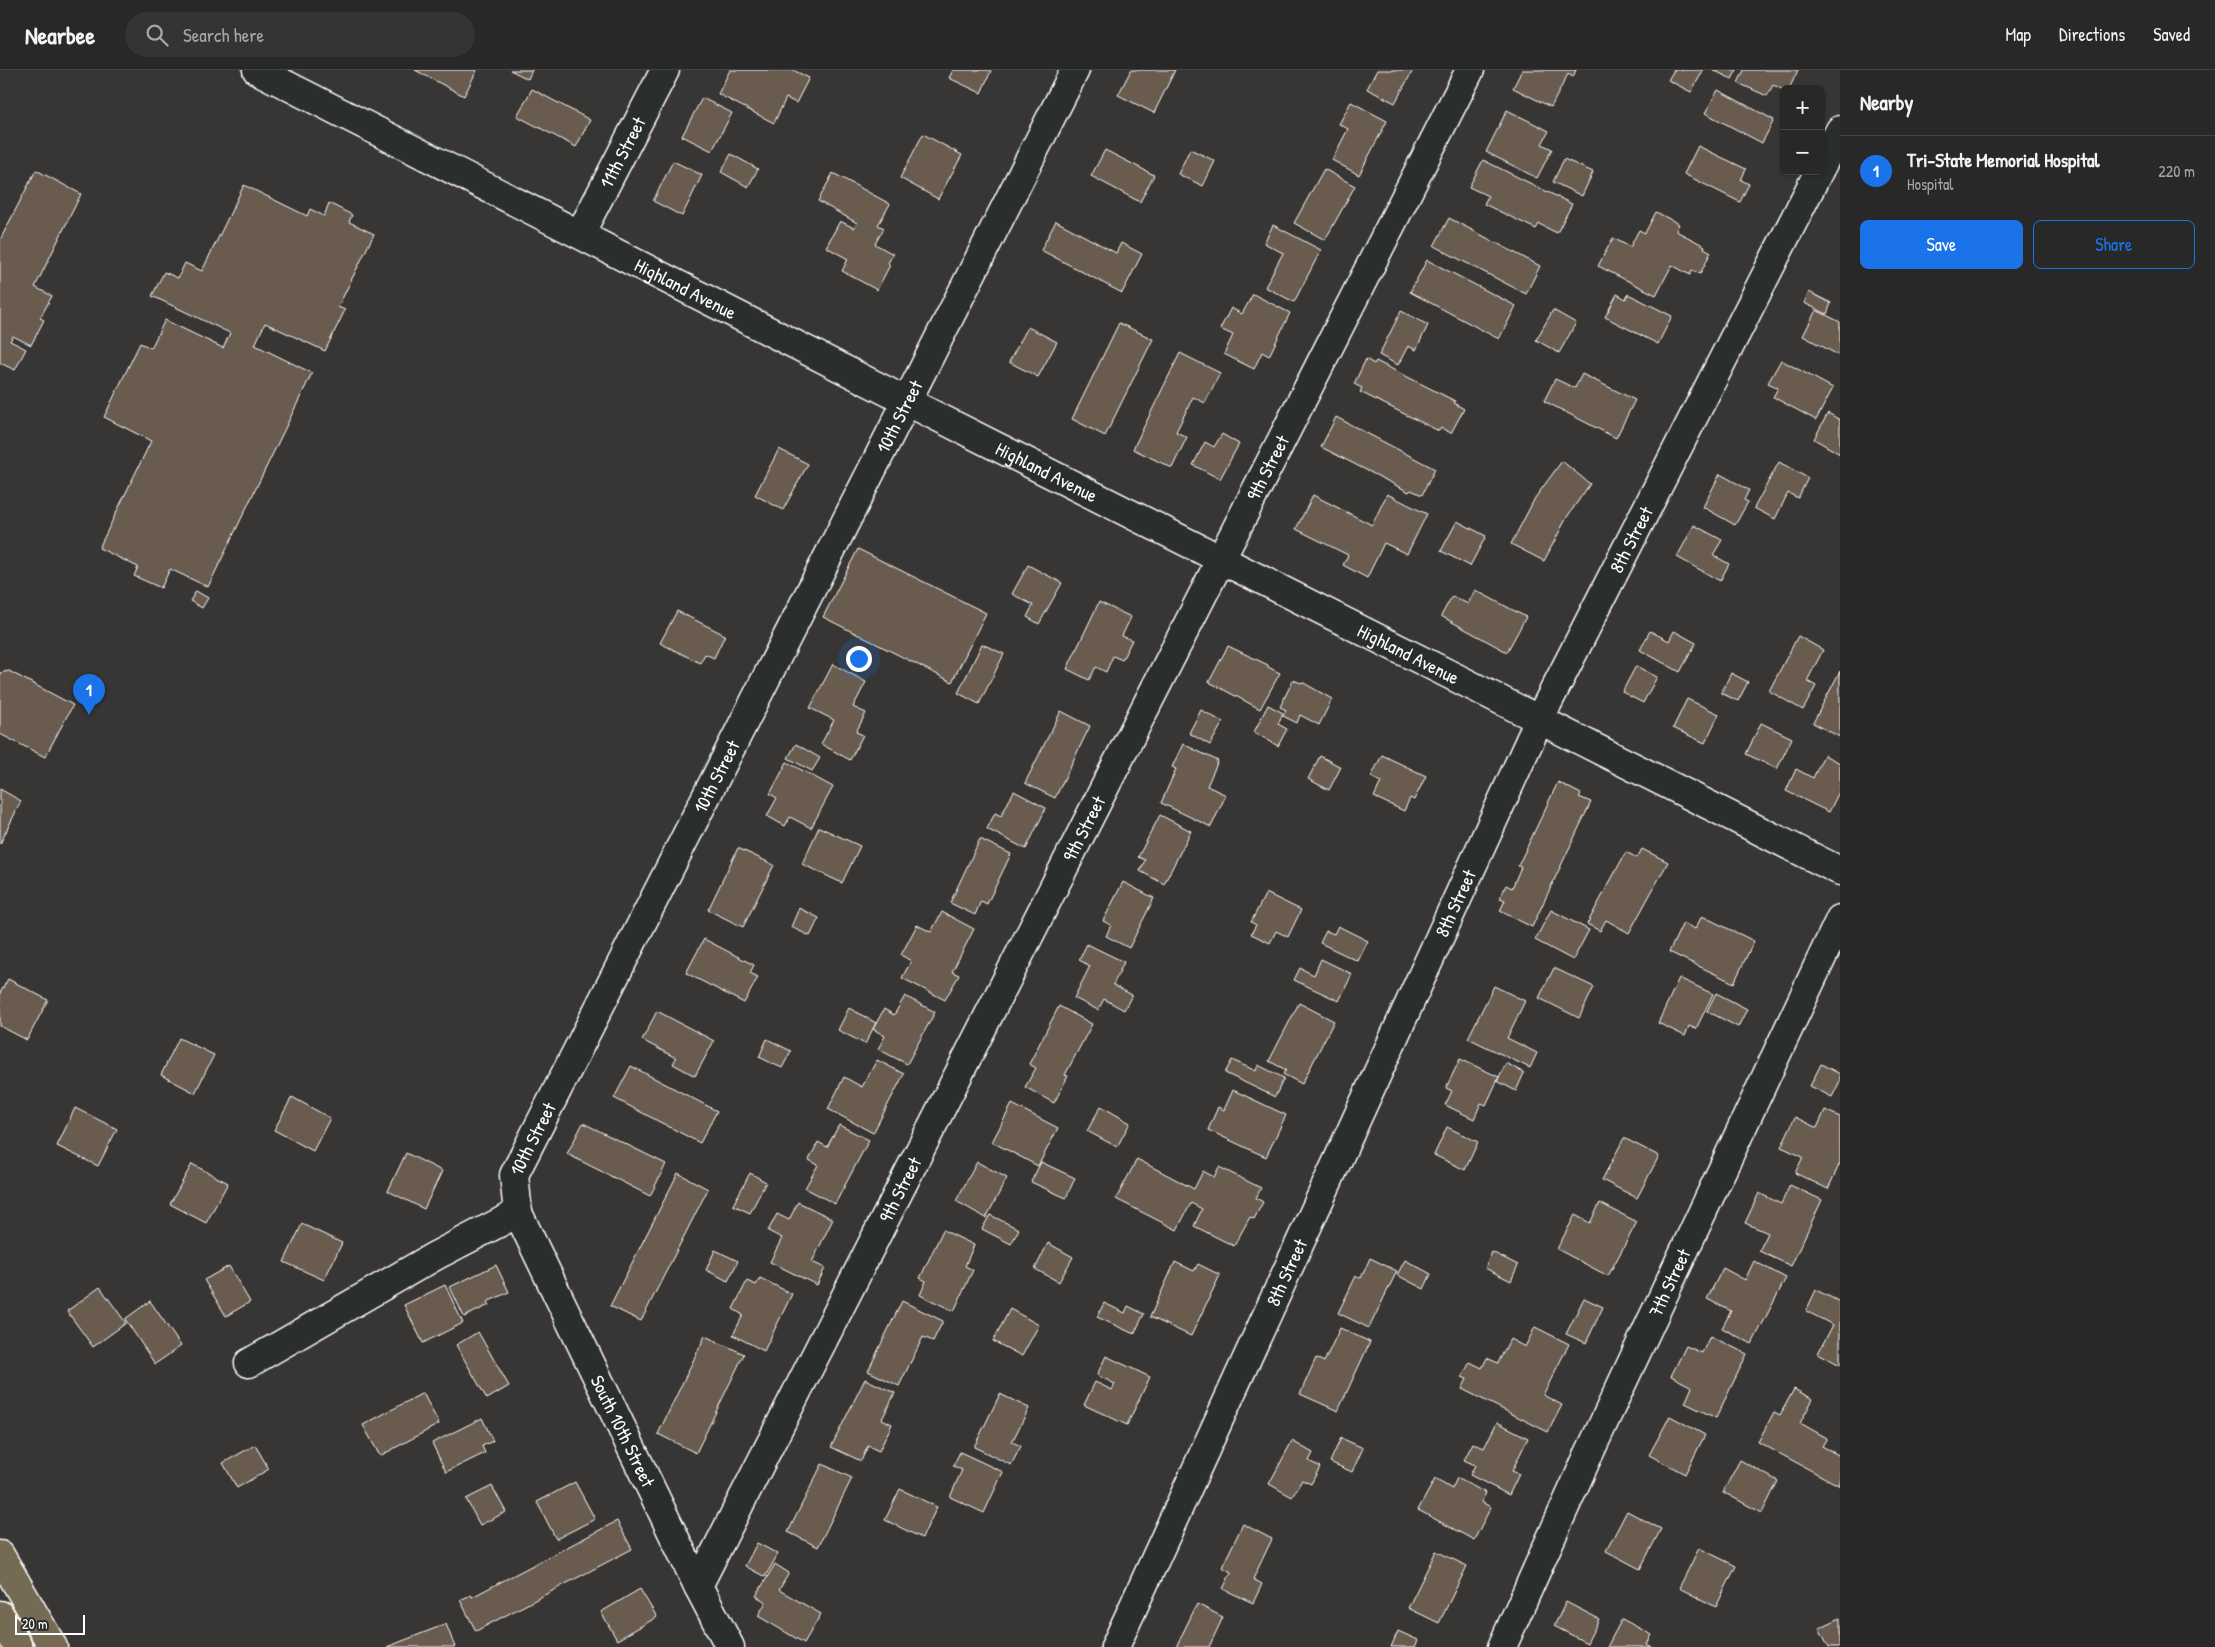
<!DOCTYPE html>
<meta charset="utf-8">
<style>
:root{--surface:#292828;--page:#353434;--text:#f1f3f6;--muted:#a5a6a8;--line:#454445;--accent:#1a73e8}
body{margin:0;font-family:"Patrick Hand",sans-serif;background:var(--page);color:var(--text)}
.controls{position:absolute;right:15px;top:15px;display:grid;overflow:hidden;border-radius:8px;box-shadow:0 1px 4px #0004}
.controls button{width:45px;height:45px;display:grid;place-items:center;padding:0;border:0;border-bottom:1px solid var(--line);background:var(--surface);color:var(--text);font:25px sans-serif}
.scale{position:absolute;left:15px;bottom:12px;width:70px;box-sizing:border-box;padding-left:5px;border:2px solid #fff;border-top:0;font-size:14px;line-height:18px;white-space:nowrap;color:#fff;-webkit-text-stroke:4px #2a2d2e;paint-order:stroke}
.you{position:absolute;left:858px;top:588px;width:18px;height:18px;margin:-12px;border:4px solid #fff;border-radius:50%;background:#1a73e8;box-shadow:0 0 0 8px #1a73e833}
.badge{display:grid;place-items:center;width:32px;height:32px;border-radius:50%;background:var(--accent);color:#fff;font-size:16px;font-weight:700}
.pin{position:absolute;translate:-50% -41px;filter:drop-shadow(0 1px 2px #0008)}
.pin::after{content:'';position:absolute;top:26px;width:18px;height:15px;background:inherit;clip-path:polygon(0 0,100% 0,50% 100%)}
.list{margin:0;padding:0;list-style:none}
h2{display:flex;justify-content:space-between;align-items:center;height:65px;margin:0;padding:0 20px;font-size:21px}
h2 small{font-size:16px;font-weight:400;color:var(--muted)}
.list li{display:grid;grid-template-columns:32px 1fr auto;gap:15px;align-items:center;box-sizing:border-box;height:70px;padding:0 20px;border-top:1px solid var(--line)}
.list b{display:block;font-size:19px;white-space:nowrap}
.list p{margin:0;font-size:16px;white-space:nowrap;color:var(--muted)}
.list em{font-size:16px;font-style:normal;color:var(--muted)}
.actions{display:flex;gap:10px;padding:15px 20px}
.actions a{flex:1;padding:11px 0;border:1px solid var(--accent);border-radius:8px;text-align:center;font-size:18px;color:var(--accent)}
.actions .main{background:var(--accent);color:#fff}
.icon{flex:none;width:28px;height:28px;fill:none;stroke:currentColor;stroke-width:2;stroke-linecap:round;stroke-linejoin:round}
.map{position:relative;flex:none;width:1840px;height:1577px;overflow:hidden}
header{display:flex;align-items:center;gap:30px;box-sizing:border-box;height:70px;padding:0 25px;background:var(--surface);border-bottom:1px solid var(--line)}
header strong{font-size:24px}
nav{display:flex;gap:28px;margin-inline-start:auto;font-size:18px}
.search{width:350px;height:45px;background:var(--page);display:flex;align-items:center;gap:12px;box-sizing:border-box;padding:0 18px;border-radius:28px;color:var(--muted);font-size:19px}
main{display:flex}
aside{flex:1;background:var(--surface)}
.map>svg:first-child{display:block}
</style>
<header>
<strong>Nearbee</strong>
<div class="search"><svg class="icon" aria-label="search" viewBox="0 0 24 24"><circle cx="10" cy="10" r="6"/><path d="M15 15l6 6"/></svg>Search here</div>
<nav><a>Map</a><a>Directions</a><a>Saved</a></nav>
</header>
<main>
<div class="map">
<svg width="1840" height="1577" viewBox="0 0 1840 1577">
<rect width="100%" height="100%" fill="#373635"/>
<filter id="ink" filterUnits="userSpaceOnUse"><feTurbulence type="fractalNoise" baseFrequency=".02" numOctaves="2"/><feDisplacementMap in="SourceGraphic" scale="10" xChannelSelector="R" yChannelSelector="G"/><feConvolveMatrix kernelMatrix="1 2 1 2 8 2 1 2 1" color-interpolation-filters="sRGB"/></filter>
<g filter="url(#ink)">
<path fill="#695b50" stroke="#fff" d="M415,0H477L464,26Z
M510,0H532L528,9Z
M730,0H793L809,8L796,33L786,28L774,53L718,24Z
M953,0H989L991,1L981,23L949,8Z
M1131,0H1175L1154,43L1118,25Z
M1377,0H1413L1395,33L1367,19Z
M1522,0H1576L1573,7L1568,4L1551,37L1513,18Z
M1674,0H1700L1703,1L1691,22L1668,10Z
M1713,0H1737L1732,9Z
M1744,0H1798L1789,19L1784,20L1773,15L1767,26L1738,13Z
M532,19L590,50L576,77L517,46Z
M1718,20L1774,50L1762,73L1705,43Z
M702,28L732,43L712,81L682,66Z
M1351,32L1387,51L1359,105L1332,90L1348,59L1339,54Z
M1507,40L1549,61L1542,74L1552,79L1537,108L1486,82Z
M923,64L962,85L938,129L900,108Z
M1698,76L1746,99L1741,110L1749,114L1740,132L1684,104Z
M1190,79L1215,91L1203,116L1178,104Z
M1105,80L1154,105L1140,132L1091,106Z
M731,84L758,99L748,117L721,102Z
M1564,89L1593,102L1582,126L1553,112Z
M1483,90L1572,134L1557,163L1539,154L1536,159L1484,134L1488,126L1469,117Z
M673,91L702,105L682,146L653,131Z
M1324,99L1355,116L1325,170L1294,153Z
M36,100L81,124L35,217L52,226L40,248L44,250L31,275L13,266L10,271L26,279L15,300L0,293V170Z
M833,103L890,134L878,155L884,158L875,174L893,184L888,193L890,195L877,220L842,201L848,189L826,177L840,151L854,158L857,153L818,131Z
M244,115L307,146L310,139L324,146L329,133L352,145L349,152L374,164L338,237L345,240L325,281L265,253L255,275L312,303L208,517L170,499L161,518L134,506L138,497L99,478L151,371L104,347L140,273L151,278L165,250L223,278L230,263L152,226L164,202L178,208L185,193L202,201Z
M1656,142L1679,154L1676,161L1705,176L1704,178L1711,182L1700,204L1692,200L1690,205L1672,195L1656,225L1598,196L1613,168L1630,177L1639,160L1645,163Z
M1449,148L1540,196L1526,224L1434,176Z
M1056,151L1116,183L1121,173L1142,184L1122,223L1041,180Z
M1273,155L1321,180L1294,232L1265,217L1283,183L1264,173Z
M1427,190L1516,236L1499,269L1410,222Z
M1809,222L1831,233L1827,244L1804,233Z
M1253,224L1290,243L1269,286L1262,282L1254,299L1224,284L1233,265L1220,259L1231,238L1242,244Z
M1617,224L1626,229L1628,224L1672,246L1658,274L1605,247Z
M1553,240L1576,253L1559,283L1536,270Z
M1816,240L1840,252V286L1803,266Z
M1401,241L1428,255L1416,280L1408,276L1398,295L1379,285Z
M1119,253L1153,269L1105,366L1072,349Z
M1028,257L1057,272L1038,307L1009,292Z
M1180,283L1220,303L1205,333L1193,327L1176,362L1187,367L1172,398L1133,379Z
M1366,289L1374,294L1376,291L1455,331L1454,333L1464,339L1451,363L1441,358L1439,361L1360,322L1362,318L1354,314Z
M1781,290L1833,318L1816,350L1773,327L1778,318L1768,313Z
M1582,304L1635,330L1616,368L1544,331L1555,309L1575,318Z
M1828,343L1840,350V384L1814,369Z
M1336,347L1435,399L1422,425L1411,420L1409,422L1321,377Z
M1222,364L1239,374L1220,409L1193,395L1205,372L1214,377Z
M779,379L808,394L783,440L755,425Z
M1562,391L1590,414L1567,447L1544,491L1511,474L1535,428Z
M1779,392L1808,408L1798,428L1788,423L1775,449L1754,438Z
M1720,404L1749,420L1744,430L1748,432L1735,455L1703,437Z
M1387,424L1427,444L1407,484L1384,473L1367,508L1343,495L1348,485L1296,459L1313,425L1372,455Z
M1457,451L1486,466L1470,496L1441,481Z
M1694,455L1722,470L1713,485L1729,494L1720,511L1677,487Z
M858,479L986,543L952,612L823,547Z
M1028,495L1062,513L1039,554L1027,547L1033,535L1012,524Z
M1475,520L1526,547L1507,582L1441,546L1452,526L1468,534Z
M196,521L208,528L202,538L190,531Z
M1099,532L1131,547L1122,566L1132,570L1122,590L1113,586L1106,602L1096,597L1089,610L1067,599Z
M677,541L725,565L714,588L705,584L700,593L660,573Z
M1650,561L1669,571L1674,561L1696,573L1680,602L1640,580Z
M1798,566L1823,580L1807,611L1816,616L1803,640L1769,621Z
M982,574L1004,584L979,634L958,623Z
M1228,576L1268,595V597L1280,603L1260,639L1209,612Z
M833,594L866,612L853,637L866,643L856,662L863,665L850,690L821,674L834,650L810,638Z
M1636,596L1657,607L1643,633L1622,622Z
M9,601L73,635L45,687L0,664V603Z
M1840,601V667L1813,653Z
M1731,603L1748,612L1738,631L1721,623Z
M1293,610L1301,613L1302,612L1332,629L1319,655L1300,645L1297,653L1283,646L1286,640L1280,637Z
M1687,629L1719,644L1705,673L1673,658Z
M1268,635L1283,643L1278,654L1287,659L1278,676L1254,662Z
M1201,640L1223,652L1210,675L1189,663Z
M1061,641L1090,656L1055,728L1025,713Z
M1761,653L1792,668L1777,699L1746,684Z
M796,674L820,688L812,701L788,688Z
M1183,674L1218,691L1207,716L1226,725L1211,757L1161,733L1176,699L1172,697Z
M1382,685L1426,706L1414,730L1410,728L1404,741L1374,727L1381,712L1371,707Z
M1824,685L1840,693V720L1829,742L1786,721L1796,699L1813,708Z
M1320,686L1341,697L1329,720L1308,709Z
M787,692L833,717L811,758L790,747L785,756L767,746L777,728L770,724Z
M1558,712L1581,724L1579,727L1591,732L1532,857L1500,841L1505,830L1500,828L1506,815L1512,818L1521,797L1518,796Z
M0,719L21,731L0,774Z
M1014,721L1046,738L1026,779L987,759L995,743L1001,746Z
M1160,745L1191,761L1164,814L1140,801L1145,790L1138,787Z
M819,757L860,776L842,813L802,794Z
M980,769L1011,784L987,834L981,831L975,845L950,833Z
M738,778L774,795L743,857L708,840Z
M1642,779L1668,792L1629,863L1606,850L1600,861L1587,854L1626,782L1637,788Z
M1123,812L1154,828L1129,878L1106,866L1111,855L1103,851Z
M1266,823L1301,840L1288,867L1276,861L1270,873L1251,864L1256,855L1251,852Z
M799,838L819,848L810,866L791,857Z
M1551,840L1589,860L1573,890L1535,870Z
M942,842L974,859L952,902L959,905L945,930L902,908L911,891L901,885L917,855L931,862Z
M1702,846L1754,871L1734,913L1669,882L1683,853L1695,859Z
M1338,856L1368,871L1358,891L1320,873L1326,861L1334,864Z
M704,869L754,895L750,903L758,907L744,933L686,903Z
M1087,874L1124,892L1113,915L1132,925L1124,940L1104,929L1098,940L1074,928L1090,896L1079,890Z
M1321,889L1352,904L1339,931L1294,910L1300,898L1314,905Z
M1554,898L1594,917L1579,948L1539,928Z
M1679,908L1713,924L1696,959L1689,956L1685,966L1658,953Z
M8,909L48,930L27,970L0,956V923Z
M1494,916L1525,931L1507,968L1537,983L1530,998L1468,968Z
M1716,923L1747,939L1738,957L1707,941Z
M905,926L935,942L907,994L878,979L885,966L873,959L884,939L894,945Z
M1299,933L1334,951L1302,1014L1283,1004L1286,1000L1269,991Z
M1059,936L1092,954L1065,1005L1068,1006L1054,1033L1025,1017L1036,998L1029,994Z
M849,938L876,953L865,974L838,960Z
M657,941L714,971L695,1006L673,994L676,988L642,970Z
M179,968L214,985L195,1023L161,1005Z
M767,969L791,981L782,998L759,987Z
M1460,989L1499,1007L1486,1035L1481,1033L1474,1049L1445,1035L1452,1021L1446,1018Z
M877,990L904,1004L873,1063L828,1039L844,1007L862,1017Z
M1232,990L1256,1001L1258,995L1284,1008L1275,1027L1225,1003Z
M1506,993L1524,1003L1516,1021L1497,1011Z
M1821,994L1840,1004V1011L1832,1027L1810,1016Z
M631,996L717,1041L700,1073L614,1028Z
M1233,1020L1286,1045L1266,1087L1208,1060L1218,1037L1224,1040Z
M292,1027L330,1048L313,1081L274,1060Z
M1012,1034L1058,1058L1038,1096L992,1072Z
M1101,1036L1130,1053L1117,1077L1087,1061Z
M75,1038L117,1059L98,1096L57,1076Z
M1825,1040L1840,1047V1093L1828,1119L1795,1103L1803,1087L1781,1077L1795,1047L1817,1058Z
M583,1053L666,1094L650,1126L567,1084Z
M839,1055L869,1070L835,1134L805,1118L818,1095L809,1090L818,1072L827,1077Z
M1447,1057L1478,1072L1465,1100L1434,1085Z
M1624,1068L1659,1086L1637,1128L1602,1110Z
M406,1083L442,1101L424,1139L388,1121Z
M1137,1089L1194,1119L1203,1101L1214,1107L1219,1097L1261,1118L1256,1128L1263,1132L1254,1149L1250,1147L1234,1176L1194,1156L1202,1139L1191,1133L1177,1160L1116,1129Z
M977,1092L1007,1108L986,1148L956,1131Z
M1041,1092L1075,1108L1066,1128L1031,1112Z
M192,1094L228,1113L206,1153L170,1134Z
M678,1103L708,1119L641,1251L610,1236Z
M750,1103L766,1112L750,1143L733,1135Z
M1790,1115L1822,1130L1791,1196L1759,1181L1768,1163L1745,1153L1759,1123L1781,1134Z
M798,1132L833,1149L812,1192L825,1198L817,1215L770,1192L782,1168L768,1161L777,1144L789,1150Z
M1600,1133L1637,1152L1608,1206L1557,1179L1575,1145L1590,1153Z
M990,1145L1019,1159L1011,1174L982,1159Z
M302,1154L342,1173L324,1210L284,1192Z
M943,1160L974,1175L965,1196L973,1200L954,1241L920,1225L926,1211L920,1208Z
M1048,1173L1073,1187L1059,1212L1035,1199Z
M715,1180L738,1191L728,1211L706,1200Z
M1492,1182L1518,1195L1511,1211L1485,1198Z
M1370,1188L1397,1201L1369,1258L1338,1243L1356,1206L1361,1208Z
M1405,1190L1431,1204L1424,1219L1397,1205Z
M1754,1191L1786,1208L1752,1274L1722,1258L1731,1241L1707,1229L1723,1198L1745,1210Z
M1175,1192L1194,1201L1198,1194L1220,1205L1191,1266L1150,1247Z
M496,1195L509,1222L487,1232L489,1235L464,1247L450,1217Z
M229,1196L250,1232L226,1246L204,1210Z
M760,1208L792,1224L764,1281L733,1265L743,1245L733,1239L747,1211L756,1215Z
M445,1215L463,1253L423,1273L404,1235Z
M100,1217L126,1253L93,1277L67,1241Z
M1816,1220L1840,1232V1295L1818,1283L1833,1255L1806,1241Z
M1584,1228L1603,1237L1586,1273L1566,1264Z
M150,1231L181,1276L155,1294L125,1249Z
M902,1231L943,1251L933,1271L923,1267L899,1316L868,1301Z
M1104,1233L1125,1243L1128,1236L1144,1244L1134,1264L1097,1247Z
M1010,1239L1039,1255L1022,1286L993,1271Z
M1535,1257L1569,1274L1543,1325L1562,1335L1548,1362L1462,1319L1467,1309L1462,1307L1470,1292L1482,1298L1487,1288L1498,1293L1510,1269L1525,1277Z
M1340,1258L1370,1272L1338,1341L1300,1324L1316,1288L1324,1292Z
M478,1262L509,1316L487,1329L456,1275Z
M705,1266L744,1284L696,1383L658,1364Z
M1710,1266L1747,1284L1716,1348L1685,1333L1692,1317L1671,1306L1686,1276L1702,1283Z
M1106,1286L1150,1307L1127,1355L1084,1335L1095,1312L1112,1320L1115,1314L1097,1305Z
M865,1309L895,1323L882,1349L892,1354L879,1381L868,1376L861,1391L831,1377Z
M1794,1319L1813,1329L1800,1353L1827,1368L1822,1376L1840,1386V1416L1758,1372L1774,1342L1780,1345Z
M423,1323L439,1354L380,1386L363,1355Z
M1000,1324L1029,1338L1012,1372L1021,1376L1011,1395L974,1377Z
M1670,1346L1705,1365L1685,1404L1649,1385Z
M482,1348L493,1371L482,1376L485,1383L446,1402L432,1373Z
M1497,1352L1528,1368L1512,1401L1519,1404L1509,1425L1470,1405L1475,1395L1464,1390L1473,1373L1484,1378Z
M1341,1368L1363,1378L1352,1402L1330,1392Z
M1292,1371L1313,1383L1309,1391L1320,1397L1311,1414L1302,1410L1292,1427L1269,1414Z
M255,1375L269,1399L237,1418L223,1393Z
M960,1382L1003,1402L984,1443L950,1427L962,1400L953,1396Z
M1740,1390L1778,1411L1762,1443L1723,1422Z
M822,1394L852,1408L818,1477L788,1462Z
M1457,1408L1486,1423L1481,1432L1491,1437L1474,1470L1418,1440L1435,1409L1452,1419Z
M575,1412L595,1449L556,1469L537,1432Z
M492,1416L506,1442L480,1455L466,1429Z
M900,1419L937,1437L922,1468L885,1450Z
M1627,1441L1661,1459L1640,1499L1606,1481Z
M617,1451L632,1479L476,1561L460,1530L471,1525L472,1527Z
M1243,1454L1272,1469L1253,1509L1262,1514L1253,1533L1223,1519L1231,1502L1222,1497Z
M757,1473L778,1484L765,1507L745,1496Z
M1699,1478L1736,1496L1716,1537L1679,1518Z
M1436,1481L1467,1496L1439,1553L1408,1538Z
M775,1494L789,1503L779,1520L821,1544L804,1573L758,1546L766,1532L756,1526Z
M640,1519L657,1547L617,1570L601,1542Z
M1566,1532L1599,1549L1587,1573L1554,1556Z
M1197,1534L1223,1547L1209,1577H1176Z
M1840,1548V1577H1829L1819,1558Z
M1622,1549L1652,1565L1647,1574L1652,1577H1607Z
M446,1554L455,1577H387Z
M1398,1561L1418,1570L1415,1577H1391Z"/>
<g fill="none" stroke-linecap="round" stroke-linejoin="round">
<defs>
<g id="minor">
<path d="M1821,97L1840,60"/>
<path id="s1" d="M580,164L665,0"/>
<path d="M249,1293L435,1186L518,1143"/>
<path id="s2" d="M698,1516L1470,0"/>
<path id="s3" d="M730,1577L698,1516L518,1143L514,1105L1075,0"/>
<path id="s4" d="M1115,1577L1540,648L1819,101"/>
<path id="s5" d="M1502,1577L1587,1388L1840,849"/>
</g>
<g id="secondary">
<path id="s6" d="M257,0L908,332L1840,801"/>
</g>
<path id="primary" d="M0,1485L53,1577
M0,1545L18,1577"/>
</defs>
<use href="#minor" stroke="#fff" stroke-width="31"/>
<use href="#secondary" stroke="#fff" stroke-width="31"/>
<use href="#primary" stroke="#fff" stroke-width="31"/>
<use href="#minor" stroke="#2a2d2e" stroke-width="28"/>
<use href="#secondary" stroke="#2a2d2e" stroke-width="28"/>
<use href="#primary" stroke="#746b52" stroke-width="28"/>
</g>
</g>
<g text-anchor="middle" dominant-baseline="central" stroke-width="4" stroke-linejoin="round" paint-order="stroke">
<g font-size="19" fill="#fff" stroke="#2a2d2e">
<text stroke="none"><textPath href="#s1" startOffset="92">11th Street</textPath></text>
<text stroke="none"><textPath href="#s6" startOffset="481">Highland Avenue</textPath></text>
<text stroke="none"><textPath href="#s3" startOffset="1372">10th Street</textPath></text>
<text stroke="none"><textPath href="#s2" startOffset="1255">9th Street</textPath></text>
<text stroke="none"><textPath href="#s6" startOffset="886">Highland Avenue</textPath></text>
<text stroke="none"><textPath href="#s4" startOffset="1222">8th Street</textPath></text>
<text stroke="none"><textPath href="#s6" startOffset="1291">Highland Avenue</textPath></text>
<text stroke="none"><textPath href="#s3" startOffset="968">10th Street</textPath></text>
<text stroke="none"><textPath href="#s2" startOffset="850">9th Street</textPath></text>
<text stroke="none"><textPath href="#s4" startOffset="818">8th Street</textPath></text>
<text stroke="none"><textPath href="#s3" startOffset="562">10th Street</textPath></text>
<text stroke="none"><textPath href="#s2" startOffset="445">9th Street</textPath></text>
<text stroke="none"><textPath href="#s4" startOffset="412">8th Street</textPath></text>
<text stroke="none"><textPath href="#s5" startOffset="401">7th Street</textPath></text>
<text transform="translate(623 1361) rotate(64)">South 10th Street</text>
</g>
</g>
</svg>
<div class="controls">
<button>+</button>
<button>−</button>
</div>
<div class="scale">20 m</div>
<div class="you"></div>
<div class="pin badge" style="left:89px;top:645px">1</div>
</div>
<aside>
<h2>Nearby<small></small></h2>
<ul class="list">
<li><span class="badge">1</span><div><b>Tri-State Memorial Hospital</b><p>Hospital</p></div><em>220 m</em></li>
</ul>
<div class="actions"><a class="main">Save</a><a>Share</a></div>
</aside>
</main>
